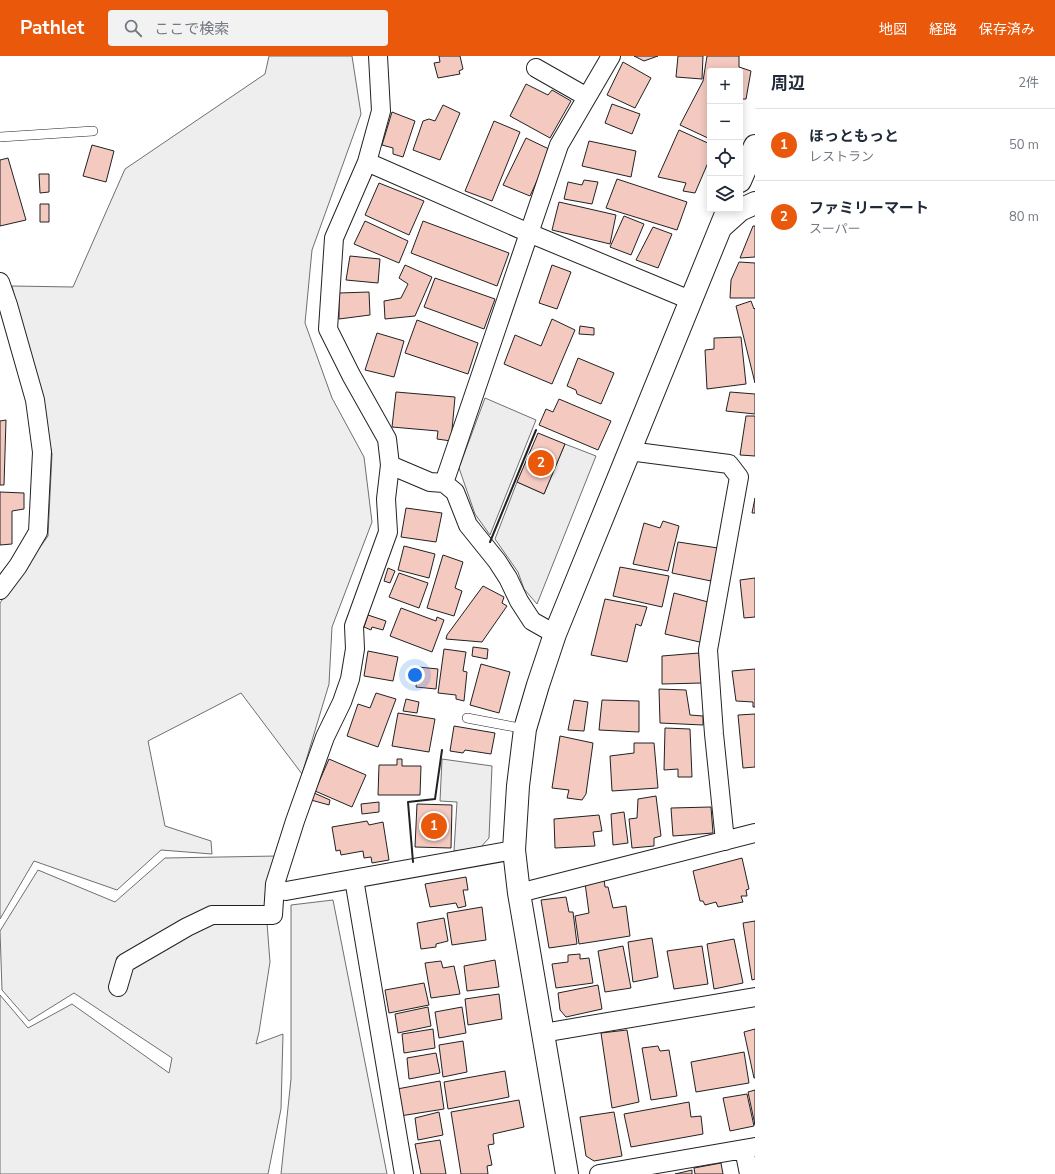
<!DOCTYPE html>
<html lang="ja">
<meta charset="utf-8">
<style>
:root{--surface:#fff;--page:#f2f2f3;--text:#1f2937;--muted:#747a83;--line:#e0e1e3;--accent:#ea580c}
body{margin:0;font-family:"Nunito Sans","Noto Sans JP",sans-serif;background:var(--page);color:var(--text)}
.controls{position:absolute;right:12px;top:12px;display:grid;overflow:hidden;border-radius:4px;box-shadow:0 2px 10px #0003}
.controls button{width:36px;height:36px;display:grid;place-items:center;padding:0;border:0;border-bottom:1px solid var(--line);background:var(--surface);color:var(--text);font:20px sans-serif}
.you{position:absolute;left:415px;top:619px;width:14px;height:14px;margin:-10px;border:3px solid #fff;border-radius:50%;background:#1a73e8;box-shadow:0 0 0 6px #1a73e833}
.badge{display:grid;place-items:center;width:26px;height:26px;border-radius:50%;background:var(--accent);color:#fff;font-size:13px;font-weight:700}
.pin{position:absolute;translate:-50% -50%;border:2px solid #fff;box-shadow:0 1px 4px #0006}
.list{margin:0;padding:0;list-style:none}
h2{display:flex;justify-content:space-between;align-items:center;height:52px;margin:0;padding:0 16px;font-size:17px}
h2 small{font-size:13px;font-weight:400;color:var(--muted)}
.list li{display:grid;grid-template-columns:26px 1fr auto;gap:12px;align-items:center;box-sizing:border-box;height:72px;padding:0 16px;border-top:1px solid var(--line)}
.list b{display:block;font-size:15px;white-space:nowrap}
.list p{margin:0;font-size:13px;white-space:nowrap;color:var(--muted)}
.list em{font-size:13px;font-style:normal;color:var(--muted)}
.icon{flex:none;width:22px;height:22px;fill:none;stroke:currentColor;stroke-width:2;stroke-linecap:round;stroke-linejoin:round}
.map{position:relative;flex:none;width:755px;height:1118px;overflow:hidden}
header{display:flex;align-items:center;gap:24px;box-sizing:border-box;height:56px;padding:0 20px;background:var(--accent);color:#fff}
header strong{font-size:19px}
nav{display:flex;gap:22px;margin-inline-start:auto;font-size:14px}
.search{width:280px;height:36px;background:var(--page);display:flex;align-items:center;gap:10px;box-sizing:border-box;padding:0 14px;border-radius:4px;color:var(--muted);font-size:15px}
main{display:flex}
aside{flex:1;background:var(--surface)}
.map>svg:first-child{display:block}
</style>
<header>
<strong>Pathlet</strong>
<div class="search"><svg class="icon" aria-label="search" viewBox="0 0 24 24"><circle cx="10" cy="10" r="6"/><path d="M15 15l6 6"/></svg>ここで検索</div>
<nav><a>地図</a><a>経路</a><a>保存済み</a></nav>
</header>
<main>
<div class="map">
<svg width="755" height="1118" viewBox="0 0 755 1118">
<rect width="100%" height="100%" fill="#fff"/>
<path fill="#eee" stroke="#6f6f6f" d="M269,0H352L361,58L312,194L305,267L332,342L364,401L372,466L332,571L329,628L302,718L241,637L148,685L165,770L211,785L212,798L161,794L117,834L34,805L0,863V547L48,480L52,398L12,230L73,231L125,113L265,18Z
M277,800L266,854L270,906L259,976L256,988L283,978L281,1053L268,1118H0V939L28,972L72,948L169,1017L172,1002L74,937L29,965L2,934L0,875L38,814L115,846L165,802Z
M333,844L387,1118H281L291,1023V849Z"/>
<path fill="#ededed" stroke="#6f6f6f" d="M485,342L536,364L490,479L475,458L459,412Z
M565,388L596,400L537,548L524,533L518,516L495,483L517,426L544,438Z
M442,703L492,710L489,782L480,792L454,795L457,746L440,745Z"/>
<path fill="#f3c9c0" stroke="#222" d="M439,0H460L463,13L459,15L460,18L438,22L434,7L440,6Z
M634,0H658L644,5Z
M678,0H703L702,23L676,21Z
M707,0H739V11L751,15L746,43H740V15H710V83L680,69L703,25Z
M623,6L651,22L635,52L607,39Z
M526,28L548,39L552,34L571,45L550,82L510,60Z
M612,48L640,58L632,78L605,67Z
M443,49L460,57L440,104L413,94L423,65L429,63L435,65Z
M392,56L415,65L403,101L393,98V92L382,89Z
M494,65L520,76L492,145L465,135Z
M679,74L710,88V102L695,137L683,135L686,127L658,121Z
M526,82L551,94L530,140L503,129Z
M589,85L636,95L631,121L582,110Z
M92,89L114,95L106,126L83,120Z
M8,102L26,164L0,170V104Z
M39,118H49V136L40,137Z
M617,123L687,146L677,174L606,152Z
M584,124L598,126L592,148L564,143L568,126L582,129Z
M379,127L424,145L409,179L365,159Z
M559,146L616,159L610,188L552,174Z
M40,148H49V166H40Z
M624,160L644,168L631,199L610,191Z
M365,165L408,185L399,207L354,188Z
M423,165L509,197L497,230L411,197Z
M753,170H755V201L740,202Z
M653,171L672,178L658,212L636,204Z
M350,200L380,203L378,227L346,224Z
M739,206L755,207V242H730L731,224Z
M405,209L432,221L415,260L385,263L384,245L401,242L408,228L399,222Z
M552,209L571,216L557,253L539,247Z
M435,222L495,243L484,273L424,251Z
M369,236L370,259L339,263V237Z
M751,245L754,253L755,252V327L736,250Z
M552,263L575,274L552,328L504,308L515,279L541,290Z
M417,264L478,287L468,318L405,297Z
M580,270L594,272V279L579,278Z
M377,277L404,285L394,321L365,314Z
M741,281L746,328L707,333L705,294L714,293V282Z
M578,302L614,317L601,348L577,338L576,334L567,330Z
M396,336L455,341L451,385L437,383L438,375L392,371Z
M730,336L755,338V358L726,355Z
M559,343L611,365L598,394L539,369L546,353L553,356Z
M746,360H755V400L740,399Z
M6,364L4,429H0V365Z
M538,377L565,388L544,438L517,426Z
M0,436L24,437V453L12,455V488L0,489Z
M755,442V457H752Z
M406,452L442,457L436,486L401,481Z
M663,465L679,470L668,515L633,508L644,467L660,472Z
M678,486L718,492L711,525L672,517Z
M404,490L435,498L429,522L398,514Z
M443,499L463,506L455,532L462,535L454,560L427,552Z
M620,511L669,520L662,551L613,540Z
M388,512L395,515L390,527L384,525Z
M399,517L428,527L419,552L389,541Z
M755,522V561L744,562L740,524Z
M483,530L504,541L502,547L507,550L482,586L446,583L447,579Z
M674,537L712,547L704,587L665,578Z
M605,543L647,551L641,570L636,568L627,606L591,599Z
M401,552L436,565L437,561L444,564L432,596L390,580Z
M368,559L386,565L383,574L372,571L371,574L364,571Z
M473,591L488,593L487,603L472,600Z
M444,593L466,596L463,615L467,616L464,645L456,643V639L438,637Z
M368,595L398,601L393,625L364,620Z
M699,597L702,627L662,628V600Z
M481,608L510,616L499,657L470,649Z
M418,611L438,613L436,633L416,631Z
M755,613V651H753V646L736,645L732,615Z
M659,633L686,634L690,659L703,660V669L660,667Z
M376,637L396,643L378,691L347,680L358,648L370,652Z
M406,643L419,646L417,657L403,655Z
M574,644L588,646L584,675L568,674Z
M602,644L639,645V676L599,674Z
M398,657L435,663L429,696L392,690Z
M755,658V711L743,712L738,659Z
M454,670L495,677L491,698L465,694L463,697L450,695Z
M665,672L690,673L692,721H678V713L664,714Z
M560,680L593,687L586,738L582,744L567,742L569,734L552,732Z
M634,687H654L658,732L612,735L610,700L634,697Z
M329,703L366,719L352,751L315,735Z
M397,703H402V710H421L420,739H378L379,709H397Z
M314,737L330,744L329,749L311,744Z
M656,740L661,780L654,782V790L632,792L629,763L637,762L638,743Z
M379,746V756L362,758L361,748Z
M417,748L452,749L451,792L415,791Z
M711,751L713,777L673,780L671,752Z
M624,756L628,787L613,789L611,758Z
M599,759L602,775L593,776L595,790L555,792L554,763Z
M367,765L369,769L383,766L389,804L372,807L371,801L364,802L363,795L341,799L340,794L336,795L332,771Z
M742,802L749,833L746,834L747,840H741L743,846L718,851L716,846L705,849L703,845H700L693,815Z
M466,821L468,834H463L466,850L458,852L456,847L430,851L425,828Z
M604,823L605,831H608L613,852L626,850L630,880L579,888L575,860L589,857L585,827Z
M566,841L569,856H573L577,888L549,892L541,844Z
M482,851L486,884L452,889L447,857Z
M444,862L448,885L436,888V891L421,893L417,867Z
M755,865V923L752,924L743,867Z
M652,882L658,921L633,926L628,886Z
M734,883L743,927L714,933L707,888Z
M623,890L631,932L605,936L598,895Z
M702,890L708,928L674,933L667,895Z
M580,898V903L589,902L593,927L556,932L552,908L568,906V899Z
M495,904L499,931L467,935L464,910Z
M441,905L443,912L454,910L460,938L431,942L425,907Z
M424,927L429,949L389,957L385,934Z
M598,929L602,953L566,961L560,954L558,937Z
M499,938L502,963L468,969L465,943Z
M428,951L431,970L398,977L395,958Z
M462,951L466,977L439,982L435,956Z
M433,973L435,992L404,997L402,978Z
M755,973V1022H754L744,976Z
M627,974L639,1046L612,1052L601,977Z
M463,985L467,1016L443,1021L439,989Z
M658,990L660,995L669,994L677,1040L651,1044L642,992Z
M744,996L749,1027L696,1036L691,1006Z
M436,997L440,1017L409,1023L407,1002Z
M505,1015L509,1041L448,1053L444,1026Z
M440,1025L444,1053L400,1060L397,1033Z
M755,1034V1069L748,1036Z
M747,1038L754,1070L730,1075L723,1042Z
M519,1044L524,1071L493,1078L494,1088L488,1089L492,1109L487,1110L488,1118H461L451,1056Z
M689,1046L691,1061L701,1060L703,1078L631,1091L624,1058Z
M439,1056L443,1079L418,1084L415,1062Z
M614,1056L622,1100L594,1105L586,1100L580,1061Z
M440,1084L446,1118H421L415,1088Z
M721,1107L723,1118H695L694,1112Z
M692,1114V1118H675Z"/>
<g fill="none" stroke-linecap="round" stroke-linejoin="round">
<defs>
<path id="service" d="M0,81L93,75
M467,662L525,673"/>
<path id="minor" d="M378,0L381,55L367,106L334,182L328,273L351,319L387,383L390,409L430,426L444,427L455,436L468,469L497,505L508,522L519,545L532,565L555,578
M536,12L587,41
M367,106L529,177L690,244
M0,226L8,249L35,344L42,396L38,476L18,510L0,534
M629,395L729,408L739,421L708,594L714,678L725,785
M444,427L559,89L611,0
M354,823L404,1118
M286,835L514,794
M519,837L755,777
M118,931L125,907L187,871L212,859H273L275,828L295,765L325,681L342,646L350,623L355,593L354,570L388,476L386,443L390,409
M543,977L755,941
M744,1093L749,1118
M599,1118L755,1091"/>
<path id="tertiary" d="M740,125L755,90
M721,171L740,154L755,147
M567,1118L519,837L514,794L518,730L525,673L538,629L555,578L728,153"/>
</defs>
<use href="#service" stroke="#222" stroke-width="10"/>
<use href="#minor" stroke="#222" stroke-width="20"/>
<use href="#tertiary" stroke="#222" stroke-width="24"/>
<use href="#service" stroke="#fff" stroke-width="9"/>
<use href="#minor" stroke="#fff" stroke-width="18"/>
<use href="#tertiary" stroke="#fff" stroke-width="22"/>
<path stroke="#222" stroke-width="2" d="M490,486L536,374
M413,806L408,746L435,743L442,694"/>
</g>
</svg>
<div class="controls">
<button>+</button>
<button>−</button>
<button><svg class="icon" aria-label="locate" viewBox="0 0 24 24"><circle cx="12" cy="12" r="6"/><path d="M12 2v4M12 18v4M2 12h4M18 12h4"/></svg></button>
<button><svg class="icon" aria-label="layers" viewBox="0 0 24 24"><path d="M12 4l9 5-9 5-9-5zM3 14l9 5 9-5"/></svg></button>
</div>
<div class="you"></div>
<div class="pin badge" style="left:434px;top:770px">1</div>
<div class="pin badge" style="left:541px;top:407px">2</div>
</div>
<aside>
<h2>周辺<small>2件</small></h2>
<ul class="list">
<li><span class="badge">1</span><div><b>ほっともっと</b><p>レストラン</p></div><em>50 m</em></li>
<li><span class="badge">2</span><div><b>ファミリーマート</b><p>スーパー</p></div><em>80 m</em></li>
</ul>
</aside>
</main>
